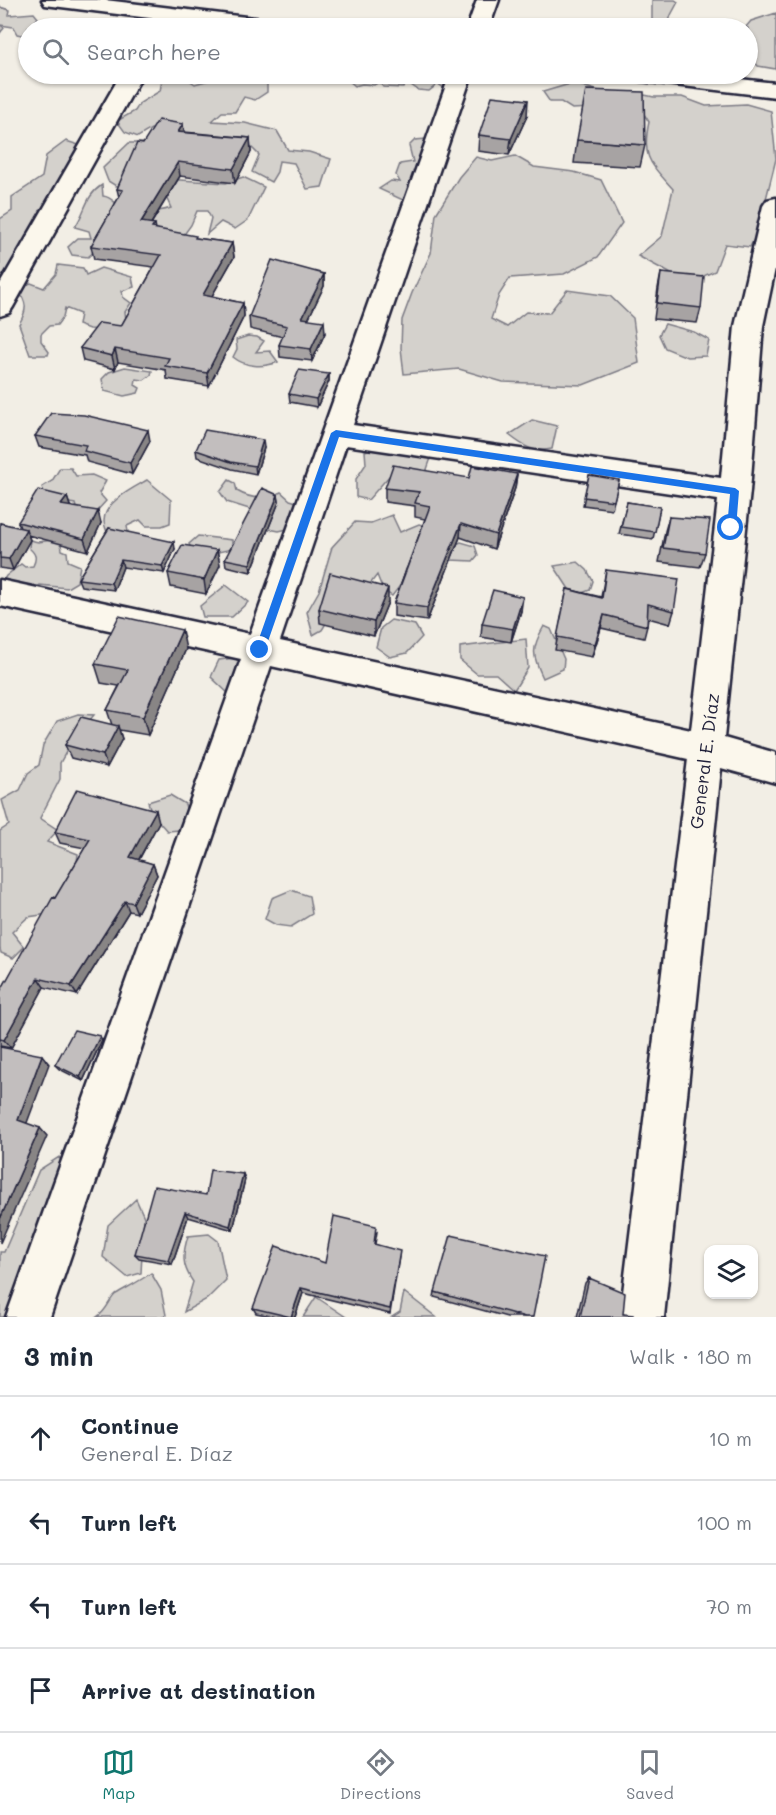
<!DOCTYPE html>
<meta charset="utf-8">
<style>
:root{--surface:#fff;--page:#f6f6f7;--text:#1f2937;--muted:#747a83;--line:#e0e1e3;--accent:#0f766e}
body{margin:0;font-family:Mali,sans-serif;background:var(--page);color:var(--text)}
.controls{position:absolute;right:18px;bottom:18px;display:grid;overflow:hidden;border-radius:12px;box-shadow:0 2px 4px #0004}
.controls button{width:54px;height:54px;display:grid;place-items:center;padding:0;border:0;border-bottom:2px solid var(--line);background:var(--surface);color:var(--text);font:30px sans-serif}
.stop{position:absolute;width:18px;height:18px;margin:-14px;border:4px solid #1a73e8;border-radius:50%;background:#fff}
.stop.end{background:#1a73e8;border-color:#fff;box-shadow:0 2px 6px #0008}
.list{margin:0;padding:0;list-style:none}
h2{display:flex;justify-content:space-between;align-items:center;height:78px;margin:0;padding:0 24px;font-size:26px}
h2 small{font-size:20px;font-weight:400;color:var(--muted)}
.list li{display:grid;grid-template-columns:39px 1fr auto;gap:18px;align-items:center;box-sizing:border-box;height:84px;padding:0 24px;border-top:2px solid var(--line)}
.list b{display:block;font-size:22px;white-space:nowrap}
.list p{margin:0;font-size:20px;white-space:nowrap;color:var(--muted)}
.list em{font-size:20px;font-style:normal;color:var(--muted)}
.icon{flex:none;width:33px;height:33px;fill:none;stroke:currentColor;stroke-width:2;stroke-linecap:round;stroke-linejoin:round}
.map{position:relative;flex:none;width:776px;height:1317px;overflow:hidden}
.search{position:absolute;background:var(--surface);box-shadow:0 2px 4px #0004;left:18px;right:18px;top:18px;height:66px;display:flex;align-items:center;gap:15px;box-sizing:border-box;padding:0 21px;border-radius:33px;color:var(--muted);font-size:22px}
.sheet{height:414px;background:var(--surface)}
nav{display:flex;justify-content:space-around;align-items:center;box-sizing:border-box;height:84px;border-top:2px solid var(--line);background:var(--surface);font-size:16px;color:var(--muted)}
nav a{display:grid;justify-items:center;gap:3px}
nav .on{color:var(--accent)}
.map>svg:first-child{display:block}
</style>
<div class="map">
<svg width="776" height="1317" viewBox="0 0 776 1317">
<rect width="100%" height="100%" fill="#f2eee5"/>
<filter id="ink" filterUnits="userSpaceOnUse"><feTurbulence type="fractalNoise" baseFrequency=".0167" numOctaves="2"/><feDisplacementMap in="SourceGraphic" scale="12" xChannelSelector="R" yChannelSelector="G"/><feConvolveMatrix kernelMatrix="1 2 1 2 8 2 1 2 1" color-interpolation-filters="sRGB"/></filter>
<g filter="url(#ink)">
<path fill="#d4d1cc" stroke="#7b7a84" stroke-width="1.5" d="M652,0H675L678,2L671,15L667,28H646L652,21Z
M0,7L10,10L9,15L34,13L38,18L32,25L34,28H28V36L17,34L13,27L1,25L4,28L0,33Z
M776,13V69L758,66L748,54V28H745L751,21Z
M212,74H305L301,82L267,80V92L255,100L244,97L235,112H222L212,121L245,123L277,131L288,150L309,152L331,159L322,187L307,189L294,163L279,161L277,172L271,182L252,172L259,155L252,148L151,129L138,137L125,132L117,121L135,111L140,103L160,91L162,80H189L195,84L209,80Z
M341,74H452L450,92L438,84L429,91L418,90L407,82L403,88L383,87L379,82L374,85L362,84L355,86Z
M573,83L599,91L591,108L572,109L561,102H550L543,92Z
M630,92L654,97H682L706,106L746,104L771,111L776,159L758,231L750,247L725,244L715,271L688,283L638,256L662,236L673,189C651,164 641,158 649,122Z
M426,139L431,144L405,201L379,189L391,181L400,182L396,175L400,164L413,162L409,146L415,140Z
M66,141L82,146L0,295V219L12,211V197L42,177L46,156Z
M129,143H143L146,146L130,183L116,186L108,181L103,168Z
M515,156L534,167L574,172L601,180L622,223L598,257L564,274L510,278L499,295L491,319L507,327L526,312L549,313L567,290L610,296L633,318L639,363L583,385L503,382L459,369L404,374L401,348L402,320L412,293L431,253L436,214L459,177L476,157L492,161Z
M243,177L264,187L248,220L235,229L221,222L207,234L211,218L207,211H197L191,225L180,240L96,250L88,257L72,255L68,247L78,238H91L89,231L75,227C86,211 85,196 102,185L103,196C113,197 115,205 123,208C136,213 157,213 171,208L161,186L165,179L226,183Z
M58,265L83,268L86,275L101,268L132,277L134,287L122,291L123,297L131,303L125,312L126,320L118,330L89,329L78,325L80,314L65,308L63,317L57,325L49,326L41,334V341L49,352L48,355H30L19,324C28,309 27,303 17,288L31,283L44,288L56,274Z
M665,324L694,332L709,340L706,356L687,357L665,348L659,335Z
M248,336L257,337L264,341L256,352L270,351L278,362C263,368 245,367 233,357L237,349L236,340Z
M125,367L152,371L151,375L144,380L136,379L135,385L140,388L138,393L124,396L104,391L102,379L109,372Z
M532,420L557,426L552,449C533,453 523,446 509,435Z
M383,445L431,458L425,475H390L368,500L356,497V479L366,464L365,451Z
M60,468H71L76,476L92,475L106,481L99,493L106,501L95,513L78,515L75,504L46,499L42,487L52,481Z
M147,480L171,500L170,523L162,526H146L140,520L127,526L128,532L108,535C107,531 104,526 104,521C104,502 133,488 147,480Z
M229,480L235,483L237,491C252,500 266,500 281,492L290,500L300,503L296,527L279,531L264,528L259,512L227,502L220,492Z
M392,515L400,532L419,524L433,528L449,547L461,542L475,546L478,555L473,561L450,560L421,554L406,569L402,583L392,596L383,590L377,575L367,588L333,612L322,630L313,635L307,612L319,591L332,547L355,522L371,523Z
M198,536L232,540V549L196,557L189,544Z
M60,539L62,550L67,552L68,561L80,566L77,582L67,588L40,585L28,595L0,586L6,576L21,564L25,567L33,566C37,558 36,554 29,548L30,540L38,542Z
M578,562L587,570L593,581L590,590L582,593L569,589L554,566Z
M226,585L248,602L232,617H203L200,606Z
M391,620L415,625L422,637L407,653L390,657L376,647L381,628Z
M544,626L551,629L564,659L563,669L543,678C532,655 531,649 544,626Z
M526,639L528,668L514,690L496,674H477L460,660V647Z
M234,658L242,663L229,694L211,677L219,660Z
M78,714L94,715L71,743L60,763V779L40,818L58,830L47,842L78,854L76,869L48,914L28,917L12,932L24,947L13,958L1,953L0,949V831L9,825L2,800L20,790L28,773L39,765L43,745L57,721Z
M170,795L185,804L188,816L180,830L167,831L152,814L148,802Z
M291,890L309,896L312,914L291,927L276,925L265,919L272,898Z
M59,1157L66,1170L15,1317H0V1252H4L39,1170Z
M136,1199L144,1217L141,1273L127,1277L103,1257L108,1225Z
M209,1234L218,1241L226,1280L207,1299L184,1312L193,1282C182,1266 182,1255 188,1236Z
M151,1273L161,1290L166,1315L164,1317H97C108,1310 109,1299 116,1294C128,1287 140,1281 151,1273Z
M404,1292L436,1317H392L400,1312Z
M316,1297L346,1317H303Z"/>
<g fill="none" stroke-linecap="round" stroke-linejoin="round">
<defs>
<path id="street" d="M477,0H499L489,28H467Z
M165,8L173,9L176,14L169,28H147L157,9Z
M121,74H143L13,307L9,313L0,316V284Z
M450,74H472L353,425L721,478L735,326L763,206L767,200L776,198V264L763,326L750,491L724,738L776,753V783L721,768L664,1317H620L688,759L271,666L50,1317H6L241,659L0,606V580L250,634ZM346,445L718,500L691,730L280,641Z"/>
<path id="secondary" d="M42,0H105L279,21L287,23L290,28H230L53,6L45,5Z
M630,74H695L776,83V97L641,81L633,79Z"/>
</defs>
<use href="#street" stroke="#22223b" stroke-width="5"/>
<use href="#secondary" stroke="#22223b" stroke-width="5"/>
<use href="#street" fill="#fbf7ec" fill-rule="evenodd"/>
<use href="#secondary" fill="#fbf7ec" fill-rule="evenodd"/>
</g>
<path fill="#a7a3a3" stroke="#22223b" stroke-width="1.5" d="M527,116L509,155L478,151L479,135Z
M184,132L250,138L251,152L235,183L180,176L151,224H155L156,229L196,238L232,243L234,257L212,296L243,303L244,316L209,386L167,379L166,370L118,362L115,369L83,361L80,348L121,326L154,267L94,259L91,246L119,197L117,189L143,144Z
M577,140L645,145L640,167L574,163Z
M661,273L701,308L697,323L654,319L658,288Z
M324,274V286L308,319L325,333L312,361L280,357L279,345L283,337L250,329L249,317Z
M329,374V381L317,407L290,402L289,394Z
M35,436L150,441L132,474L87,462L85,455L39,447Z
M264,448L256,474L232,469L197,457L196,450Z
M517,474L515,488L494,549L460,537L427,621L394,616V603L425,519L415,517V506L385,502V488L469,478Z
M589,475L619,480L612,509L583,505Z
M278,495L279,502L251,572L226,566L225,559Z
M67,497L70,506L101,523L88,551L28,535L30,540L13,570L0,568V523L20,528L18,522Z
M627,502L660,507L653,539L619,534Z
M669,517L705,553L700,567L659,562L665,531Z
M109,528L175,549L164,573L123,567L114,590L81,586L78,579Z
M217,550L220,565L206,594L171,587L168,573Z
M606,570L674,611L670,624L648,618L647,626L644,638L601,628L592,657L555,650L567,589L601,597Z
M388,602L374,636L320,623L319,609Z
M521,611L511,642L481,637L482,624Z
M186,649L148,735L119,730L122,739L107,767L71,758L65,745L112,725L107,710L119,686L101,683L95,664Z
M159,822L139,860L153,864L157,875L137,913L129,911L77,995L44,987L11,1048L0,1046V992L85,848L60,843L55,832Z
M102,1040L83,1081L59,1069L55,1065Z
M243,1174L245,1179L233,1230L188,1217L172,1264L139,1258L135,1254L206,1195Z
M377,1232L375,1244L399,1257L390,1314L303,1293L295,1317H276L256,1313L253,1308L325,1263Z
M589,1278L623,1314L633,1317H577L585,1283Z
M435,1292L533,1317H507L434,1297Z"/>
<path fill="#888585" stroke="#22223b" stroke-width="1.5" d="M528,100L527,116L509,155L511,139Z
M183,124L185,138L178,132Z
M250,138L251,152L235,183L233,169Z
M178,162L180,176L144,235L141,222Z
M232,243L234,257L205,308L203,295Z
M324,274V286L303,330L302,318Z
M243,303L244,316L209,386L207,373Z
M324,321L325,333L312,361L311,349Z
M115,349L118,362L115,369L112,356Z
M329,374V381L317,407L316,399Z
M148,430L150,441L132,474L130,463Z
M263,440L264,448L256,474L255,466Z
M517,474L515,488L494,549L496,535Z
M278,495L279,502L251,572L250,564Z
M67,497L71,509L61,505Z
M98,511L101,523L88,551L84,539Z
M461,524L460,537L427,621V608Z
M26,529L30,540L13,570L9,559Z
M174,542L175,549L164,573L162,566Z
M217,550L220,565L206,594L204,580Z
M121,560L123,567L114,590L111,583Z
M388,588V602L374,636V622Z
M523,597L521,611L511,642L513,629Z
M604,615L601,628L592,657L595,644Z
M182,630L186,649L148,735L143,717Z
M118,726L122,739L107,767L103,755Z
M156,810L159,822L134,868L130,857Z
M153,864L157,875L137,913L133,903Z
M125,901L129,911L77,995L71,986Z
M38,978L44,987L11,1048L4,1040Z
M100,1036L102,1040L83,1081L80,1077Z
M42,1055L49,1064L25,1128L18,1120Z
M40,1128L47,1136L0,1243V1219Z
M243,1174L245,1179L233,1230L230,1226Z
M185,1212L188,1217L172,1264L168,1260Z
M301,1288L303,1293L295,1317H291Z"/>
<path fill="#c2bebe" stroke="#22223b" stroke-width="1.5" d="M586,90L644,92L645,145L577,140Z
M492,96L528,100L511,139L479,135Z
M158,120L183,124L178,132L250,138L233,169L178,162L141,222L155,224L152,228L196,236L195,238L232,243L203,295L243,303L207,373L165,366L169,358L115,349L112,356L80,348L99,323L121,326L161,255L91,246L123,190L117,189L137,143L143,144Z
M272,260L324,274L302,318L324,321L311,349L279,345L287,326L249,317Z
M661,273L704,277L701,308L657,303Z
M299,370L329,374L316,399L289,394Z
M51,413L84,415L148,430L130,463L84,451L86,445L35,436Z
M205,430L263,440L255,466L231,462L196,450Z
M393,465L469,478L472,466L517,474L496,535L461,524L427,608L394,603L430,506L415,503L419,492L385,488Z
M589,475L619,480L614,501L584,497Z
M262,488L278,495L250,564L225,559Z
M38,490L67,497L61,505L98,511L84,539L18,522Z
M627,502L660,507L655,532L621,527Z
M669,517L710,520L705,553L663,548Z
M0,523L26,529L9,559L0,558Z
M109,528L174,542L162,566L121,560L111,583L78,579Z
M182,545L217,550L204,580L168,573Z
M606,570L679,579L674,611L648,604L647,626L604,615L595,644L557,637L567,589L602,598Z
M330,573L388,588L374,622L319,609Z
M493,590L523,597L513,629L482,624Z
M119,616L182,630L143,717L107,710L128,670L95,664Z
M81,717L118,726L103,755L65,745Z
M77,789L156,810L130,857L153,864L133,903L125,901L71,986L38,978L4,1040L0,1039V992L53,897L55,898L90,839L55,832Z
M74,1030L100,1036L80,1077L55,1065Z
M0,1047L42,1055L18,1120L40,1128L0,1219Z
M210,1170L243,1174L230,1226L185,1212L168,1260L135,1254L154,1186L206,1195Z
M334,1216L376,1226L374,1244L400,1251L390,1309L301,1288L291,1317L253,1308L276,1246L325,1263Z
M451,1235L545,1256L533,1317H525L435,1292Z
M589,1278L625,1293L623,1314L633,1315V1317H580Z"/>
</g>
<path fill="#1a73e8" d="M336,430L735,488L739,491L736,528L731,531L727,528L730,494L339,437L265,650L260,654L257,653L255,650L331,433Z"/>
<g text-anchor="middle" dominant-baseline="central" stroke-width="5" stroke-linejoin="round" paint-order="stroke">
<g font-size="18" fill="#22223b" stroke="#fbf7ec">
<text transform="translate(704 761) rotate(-83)">General E. Díaz</text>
</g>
</g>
</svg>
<div class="controls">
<button><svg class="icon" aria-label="layers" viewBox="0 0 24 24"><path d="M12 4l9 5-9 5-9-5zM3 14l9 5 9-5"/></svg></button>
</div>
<div class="stop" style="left:731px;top:528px"></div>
<div class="stop end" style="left:260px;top:650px"></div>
<div class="search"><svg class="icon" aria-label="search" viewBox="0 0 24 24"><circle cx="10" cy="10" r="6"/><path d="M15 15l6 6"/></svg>Search here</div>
</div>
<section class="sheet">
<h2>3 min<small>Walk · 180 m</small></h2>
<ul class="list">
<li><svg class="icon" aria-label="ahead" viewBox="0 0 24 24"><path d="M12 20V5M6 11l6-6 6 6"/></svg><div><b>Continue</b><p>General E. Díaz</p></div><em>10 m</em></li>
<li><svg class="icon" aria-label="left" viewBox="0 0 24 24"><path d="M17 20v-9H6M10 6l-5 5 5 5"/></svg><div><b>Turn left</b></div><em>100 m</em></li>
<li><svg class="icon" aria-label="left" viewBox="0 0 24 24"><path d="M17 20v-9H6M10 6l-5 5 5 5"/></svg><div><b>Turn left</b></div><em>70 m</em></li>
<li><svg class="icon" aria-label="arrive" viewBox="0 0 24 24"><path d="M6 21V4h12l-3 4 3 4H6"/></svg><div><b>Arrive at destination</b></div></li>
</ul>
</section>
<nav>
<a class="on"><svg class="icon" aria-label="map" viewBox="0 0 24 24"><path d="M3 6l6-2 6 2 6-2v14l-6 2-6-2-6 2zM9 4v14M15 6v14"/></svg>Map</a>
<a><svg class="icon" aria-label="directions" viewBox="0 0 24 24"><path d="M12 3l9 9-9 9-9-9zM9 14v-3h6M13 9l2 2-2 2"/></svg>Directions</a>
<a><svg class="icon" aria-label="saved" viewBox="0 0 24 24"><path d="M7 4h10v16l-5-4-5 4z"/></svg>Saved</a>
</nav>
